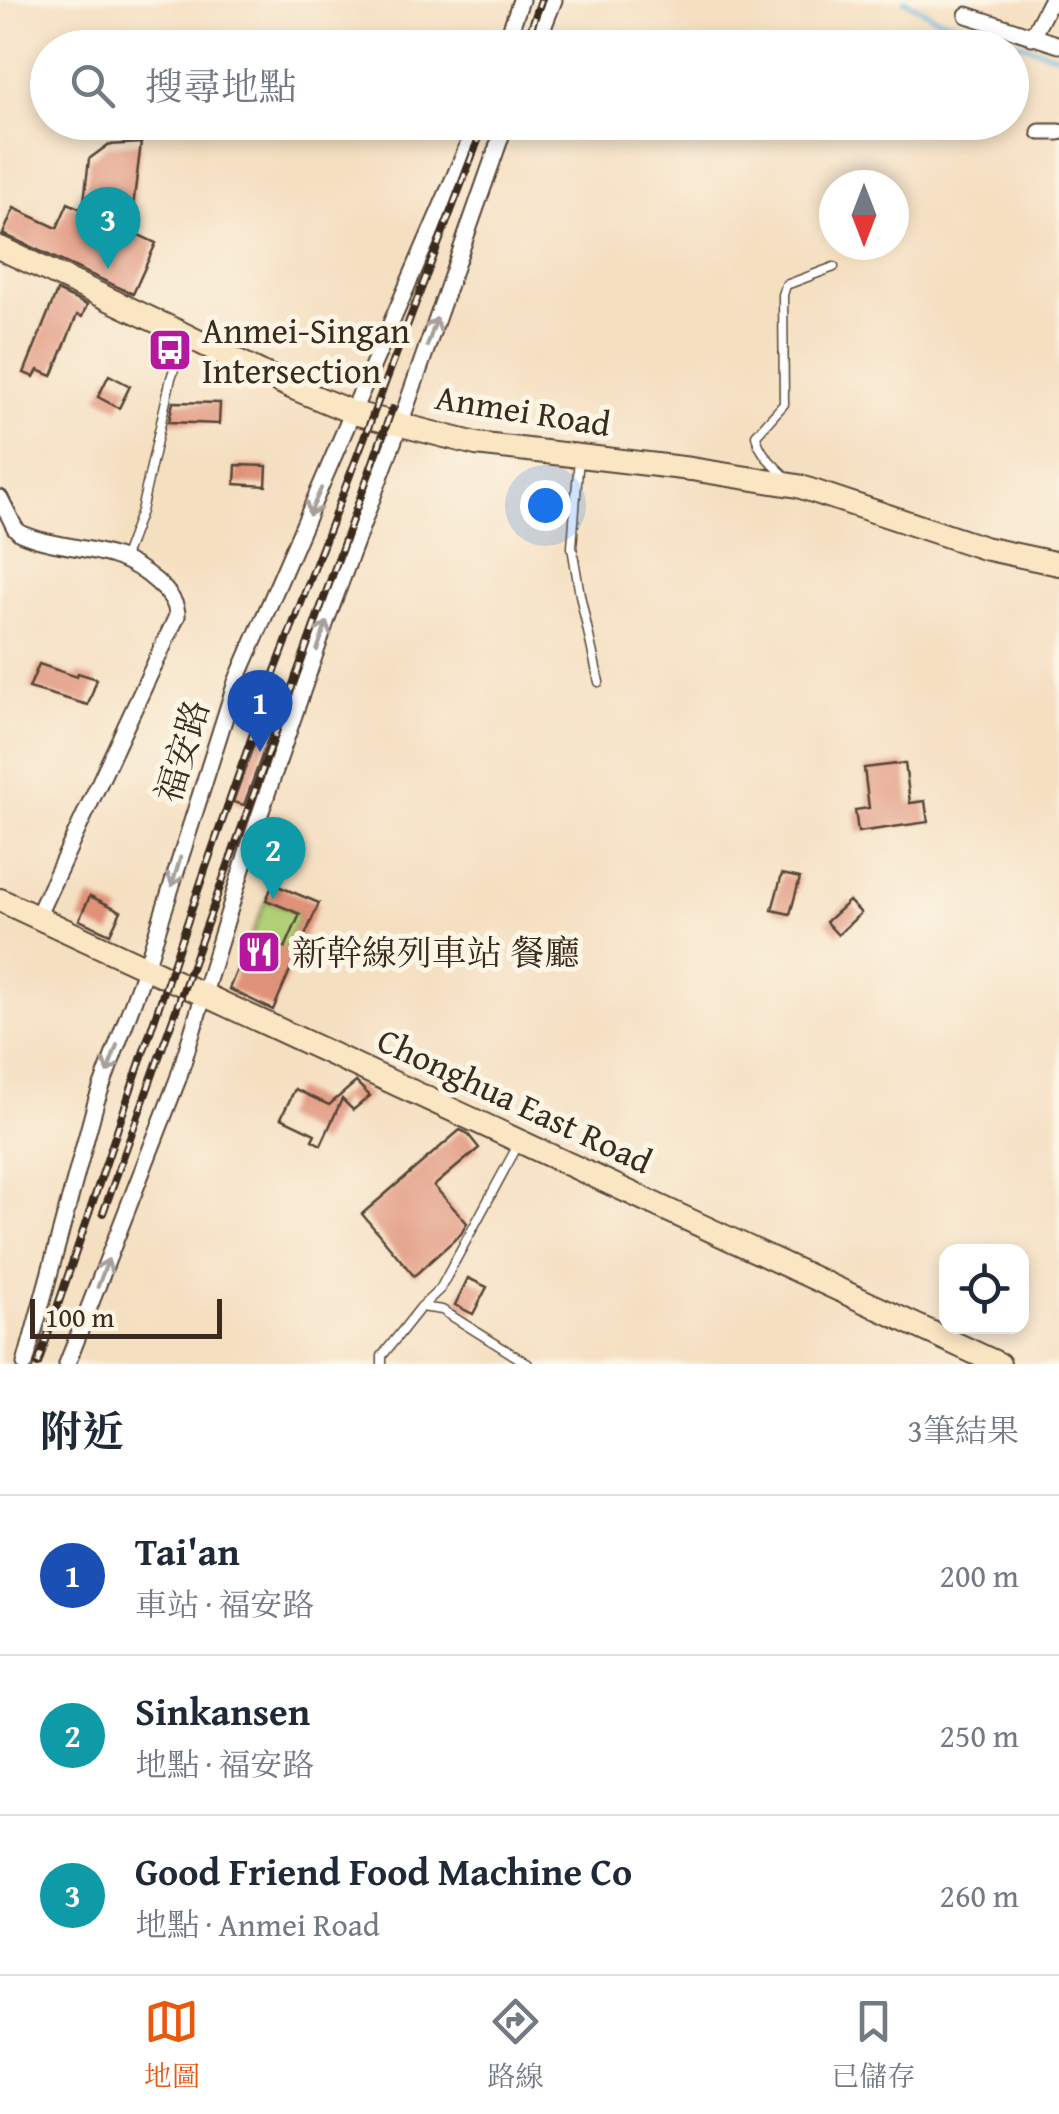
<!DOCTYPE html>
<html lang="zh-TW">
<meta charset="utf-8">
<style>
:root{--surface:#fff;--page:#f6f6f7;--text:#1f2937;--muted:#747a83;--line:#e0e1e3;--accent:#ea580c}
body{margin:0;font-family:"Gentium Book Plus","Noto Serif TC",serif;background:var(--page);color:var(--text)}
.controls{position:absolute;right:30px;bottom:30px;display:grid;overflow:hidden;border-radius:20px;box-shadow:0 5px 15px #0003}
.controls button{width:90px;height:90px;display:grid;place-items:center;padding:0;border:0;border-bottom:2px solid var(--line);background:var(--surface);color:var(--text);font:50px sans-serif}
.compass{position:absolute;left:819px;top:170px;width:90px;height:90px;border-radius:50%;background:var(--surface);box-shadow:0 5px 15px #0003;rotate:180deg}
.scale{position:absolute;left:30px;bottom:25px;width:192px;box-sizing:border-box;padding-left:10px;border:5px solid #3b2a1e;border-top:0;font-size:28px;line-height:35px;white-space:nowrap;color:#3b2a1e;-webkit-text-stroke:8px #fcf5e5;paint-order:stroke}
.you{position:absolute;left:545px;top:505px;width:35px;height:35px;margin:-25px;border:8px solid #fff;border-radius:50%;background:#1a73e8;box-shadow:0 0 0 15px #1a73e833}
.badge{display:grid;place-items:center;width:65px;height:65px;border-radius:50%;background:var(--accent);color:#fff;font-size:32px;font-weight:700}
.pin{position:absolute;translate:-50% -82px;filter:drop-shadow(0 2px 5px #0008)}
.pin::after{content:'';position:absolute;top:52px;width:35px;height:30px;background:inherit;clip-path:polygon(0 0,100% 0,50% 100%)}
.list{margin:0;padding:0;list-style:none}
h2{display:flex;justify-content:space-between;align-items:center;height:130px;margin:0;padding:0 40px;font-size:42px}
h2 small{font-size:32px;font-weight:400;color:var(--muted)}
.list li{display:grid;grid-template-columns:65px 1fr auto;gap:30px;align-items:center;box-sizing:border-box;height:160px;padding:0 40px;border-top:2px solid var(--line)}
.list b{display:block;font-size:38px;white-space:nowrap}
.list p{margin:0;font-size:32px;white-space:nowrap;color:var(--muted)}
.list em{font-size:32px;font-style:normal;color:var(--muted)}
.icon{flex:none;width:55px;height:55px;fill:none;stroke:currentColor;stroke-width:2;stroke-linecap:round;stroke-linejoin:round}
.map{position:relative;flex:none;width:1059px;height:1364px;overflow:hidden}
.search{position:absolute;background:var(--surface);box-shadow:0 5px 15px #0003;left:30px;right:30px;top:30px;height:110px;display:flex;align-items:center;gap:25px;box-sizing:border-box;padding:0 35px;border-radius:55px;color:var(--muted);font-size:38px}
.sheet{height:610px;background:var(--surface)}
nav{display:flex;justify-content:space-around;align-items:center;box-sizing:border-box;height:140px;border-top:2px solid var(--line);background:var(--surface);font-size:28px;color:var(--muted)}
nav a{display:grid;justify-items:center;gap:5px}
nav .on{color:var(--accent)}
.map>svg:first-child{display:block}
</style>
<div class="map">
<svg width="1059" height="1364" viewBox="0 0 1059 1364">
<rect width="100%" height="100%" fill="#fcf5e5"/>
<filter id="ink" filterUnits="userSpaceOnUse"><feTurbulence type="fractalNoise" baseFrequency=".01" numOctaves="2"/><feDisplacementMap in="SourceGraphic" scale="20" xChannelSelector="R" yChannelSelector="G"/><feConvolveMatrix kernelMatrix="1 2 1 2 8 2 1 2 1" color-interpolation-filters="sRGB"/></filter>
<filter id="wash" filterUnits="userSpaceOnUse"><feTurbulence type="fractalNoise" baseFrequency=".0048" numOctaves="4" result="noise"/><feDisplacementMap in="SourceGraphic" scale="40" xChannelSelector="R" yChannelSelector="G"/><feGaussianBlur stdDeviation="2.25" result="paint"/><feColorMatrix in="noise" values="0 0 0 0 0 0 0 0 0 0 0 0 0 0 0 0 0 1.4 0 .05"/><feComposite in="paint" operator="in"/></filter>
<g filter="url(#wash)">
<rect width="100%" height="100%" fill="#f5dfc1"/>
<path fill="#b0cf76" stroke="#767c4a" stroke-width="2.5" d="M266,900L300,914L271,980L238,967Z"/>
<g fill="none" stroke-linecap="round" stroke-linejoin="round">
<path stroke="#65b8e1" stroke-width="4" d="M904,0L935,17L1059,56"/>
</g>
<g id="blocks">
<path fill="#e09279" d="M141,143L130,231L156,243L133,294L3,234L14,208L57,228L68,203L83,210L89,159L108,145Z
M57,291L87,305L82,317L77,315L52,376L38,370L34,377L24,373Z
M109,375L130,386L119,408L98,397Z
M173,402L220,403L219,424L169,422Z
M236,465L267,466L266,486L235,484Z
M39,664L77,677L78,673L97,679L88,705L29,688Z
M272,694L283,698L244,805L233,802Z
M905,763L910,803L925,801L928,822L858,832L855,810L869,808L864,768Z
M782,874L800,878L790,914L772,910Z
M273,884L319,903L273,1010L229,989L238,967L248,971L251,964L258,967L267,942L285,948L300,914L266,900Z
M90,896L121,911L110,934L79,920Z
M849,901L861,913L838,935L826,922Z
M356,1082L370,1096L353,1110L342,1099L321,1145L312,1140L315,1134L281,1118L295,1089L329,1105Z
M460,1130L467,1133L479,1148L434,1186L467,1223L461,1234L414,1276L362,1214Z
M468,1278L487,1287L473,1314L455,1305Z"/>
</g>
</g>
<g filter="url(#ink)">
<use href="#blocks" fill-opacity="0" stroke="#574536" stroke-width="2.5"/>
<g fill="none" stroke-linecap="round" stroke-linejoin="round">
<defs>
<path id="lane" d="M579,457L572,547L580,595L599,682
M788,479C775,466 759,454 756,435L784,404L783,295L786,285L834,267
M123,560L141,511L171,378L184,339
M421,1307L442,1310L528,1364
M382,1364V1356L421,1307L440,1289L518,1145"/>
<path id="street" d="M967,15L1059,45
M1032,37L1051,0
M504,48L521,0
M535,48L554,0
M1040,132H1059
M0,498L15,528L20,533C51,547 88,546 119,558C139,566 178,592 177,616L37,917
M25,1364L96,1102L146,967L236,682L478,122
M67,1364L178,1079L248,849L328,616L400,424L506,122"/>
<path id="secondary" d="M0,248L179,332L291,387L354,413L476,444L691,469L798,486L984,548L1059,564
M0,900L999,1364"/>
</defs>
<use href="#lane" stroke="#574536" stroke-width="11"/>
<use href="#street" stroke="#574536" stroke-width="19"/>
<use href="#secondary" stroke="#574536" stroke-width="26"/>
<use href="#lane" stroke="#fff" stroke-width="8"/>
<use href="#street" stroke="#fff" stroke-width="15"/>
<use href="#secondary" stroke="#fbe6c4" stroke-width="22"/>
<defs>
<path id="rail" d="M524,48L541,0
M103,1213L392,409
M38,1364L207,864L275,671L485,122"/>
</defs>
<use href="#rail" stroke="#3b2a1e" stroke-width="8"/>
<use href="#rail" stroke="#fcf5e5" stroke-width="4" stroke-dasharray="11" stroke-linecap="butt"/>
</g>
<defs><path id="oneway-shaft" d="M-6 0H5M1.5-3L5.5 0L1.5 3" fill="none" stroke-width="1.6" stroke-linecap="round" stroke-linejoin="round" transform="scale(2.5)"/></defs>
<g stroke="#a79f9a">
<use href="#oneway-shaft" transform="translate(432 332) rotate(-71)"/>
<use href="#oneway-shaft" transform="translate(315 502) rotate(114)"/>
<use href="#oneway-shaft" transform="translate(322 636) rotate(-71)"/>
<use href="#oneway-shaft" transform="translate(176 872) rotate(107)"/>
<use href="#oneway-shaft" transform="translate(112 1059) rotate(110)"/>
<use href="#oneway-shaft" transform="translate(103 1273) rotate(-69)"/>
</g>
</g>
<defs>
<symbol id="bus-square" viewBox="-11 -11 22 22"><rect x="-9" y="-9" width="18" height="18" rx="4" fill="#b5179e" stroke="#fcf5e5"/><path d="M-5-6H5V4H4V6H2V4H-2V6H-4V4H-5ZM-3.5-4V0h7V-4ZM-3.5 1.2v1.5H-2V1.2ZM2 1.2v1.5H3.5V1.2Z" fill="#fff"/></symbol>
<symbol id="restaurant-square" viewBox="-11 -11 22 22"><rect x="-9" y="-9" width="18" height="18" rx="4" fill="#b5179e" stroke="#fcf5e5"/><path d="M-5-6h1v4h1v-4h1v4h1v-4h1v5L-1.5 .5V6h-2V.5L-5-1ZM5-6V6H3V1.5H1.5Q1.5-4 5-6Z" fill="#fff"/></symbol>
</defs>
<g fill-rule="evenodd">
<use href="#bus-square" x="145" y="325" width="50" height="50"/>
<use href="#restaurant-square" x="234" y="927" width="50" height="50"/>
</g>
<g text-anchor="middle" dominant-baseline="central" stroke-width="10" stroke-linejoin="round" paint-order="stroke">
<g font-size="35" fill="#3b2a1e" stroke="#fcf5e5" text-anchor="start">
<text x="202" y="330">Anmei-Singan<tspan x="202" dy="40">Intersection</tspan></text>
<text x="292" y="952">新幹線列車站 餐廳</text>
</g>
<g font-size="35" fill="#3b2a1e" stroke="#fcf5e5">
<text transform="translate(523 410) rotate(9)">Anmei Road</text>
<text transform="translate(182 751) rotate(-73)">福安路</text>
<text transform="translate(515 1100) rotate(25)">Chonghua East Road</text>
</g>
</g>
</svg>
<div class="controls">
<button><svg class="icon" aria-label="locate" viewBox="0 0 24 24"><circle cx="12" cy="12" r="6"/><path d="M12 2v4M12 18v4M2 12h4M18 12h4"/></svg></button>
</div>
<svg class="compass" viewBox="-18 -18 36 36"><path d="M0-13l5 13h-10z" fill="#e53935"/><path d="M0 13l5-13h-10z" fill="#747a83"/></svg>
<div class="scale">100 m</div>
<div class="you"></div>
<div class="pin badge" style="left:260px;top:752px;background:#1a4fb4">1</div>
<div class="pin badge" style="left:273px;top:899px;background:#0f9aa8">2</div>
<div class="pin badge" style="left:108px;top:269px;background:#0f9aa8">3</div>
<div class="search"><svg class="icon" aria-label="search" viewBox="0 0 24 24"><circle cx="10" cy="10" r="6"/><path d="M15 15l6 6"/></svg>搜尋地點</div>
</div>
<section class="sheet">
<h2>附近<small>3筆結果</small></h2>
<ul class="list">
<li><span class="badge" style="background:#1a4fb4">1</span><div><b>Tai'an</b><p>車站 · 福安路</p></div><em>200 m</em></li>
<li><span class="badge" style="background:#0f9aa8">2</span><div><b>Sinkansen</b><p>地點 · 福安路</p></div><em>250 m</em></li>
<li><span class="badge" style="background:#0f9aa8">3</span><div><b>Good Friend Food Machine Co</b><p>地點 · Anmei Road</p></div><em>260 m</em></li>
</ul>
</section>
<nav>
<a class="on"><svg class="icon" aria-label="map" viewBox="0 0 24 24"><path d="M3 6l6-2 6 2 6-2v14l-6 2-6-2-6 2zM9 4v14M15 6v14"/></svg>地圖</a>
<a><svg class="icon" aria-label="directions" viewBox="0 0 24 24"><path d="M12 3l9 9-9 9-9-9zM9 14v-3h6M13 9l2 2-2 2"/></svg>路線</a>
<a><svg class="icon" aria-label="saved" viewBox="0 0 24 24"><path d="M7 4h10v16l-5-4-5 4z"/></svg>已儲存</a>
</nav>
